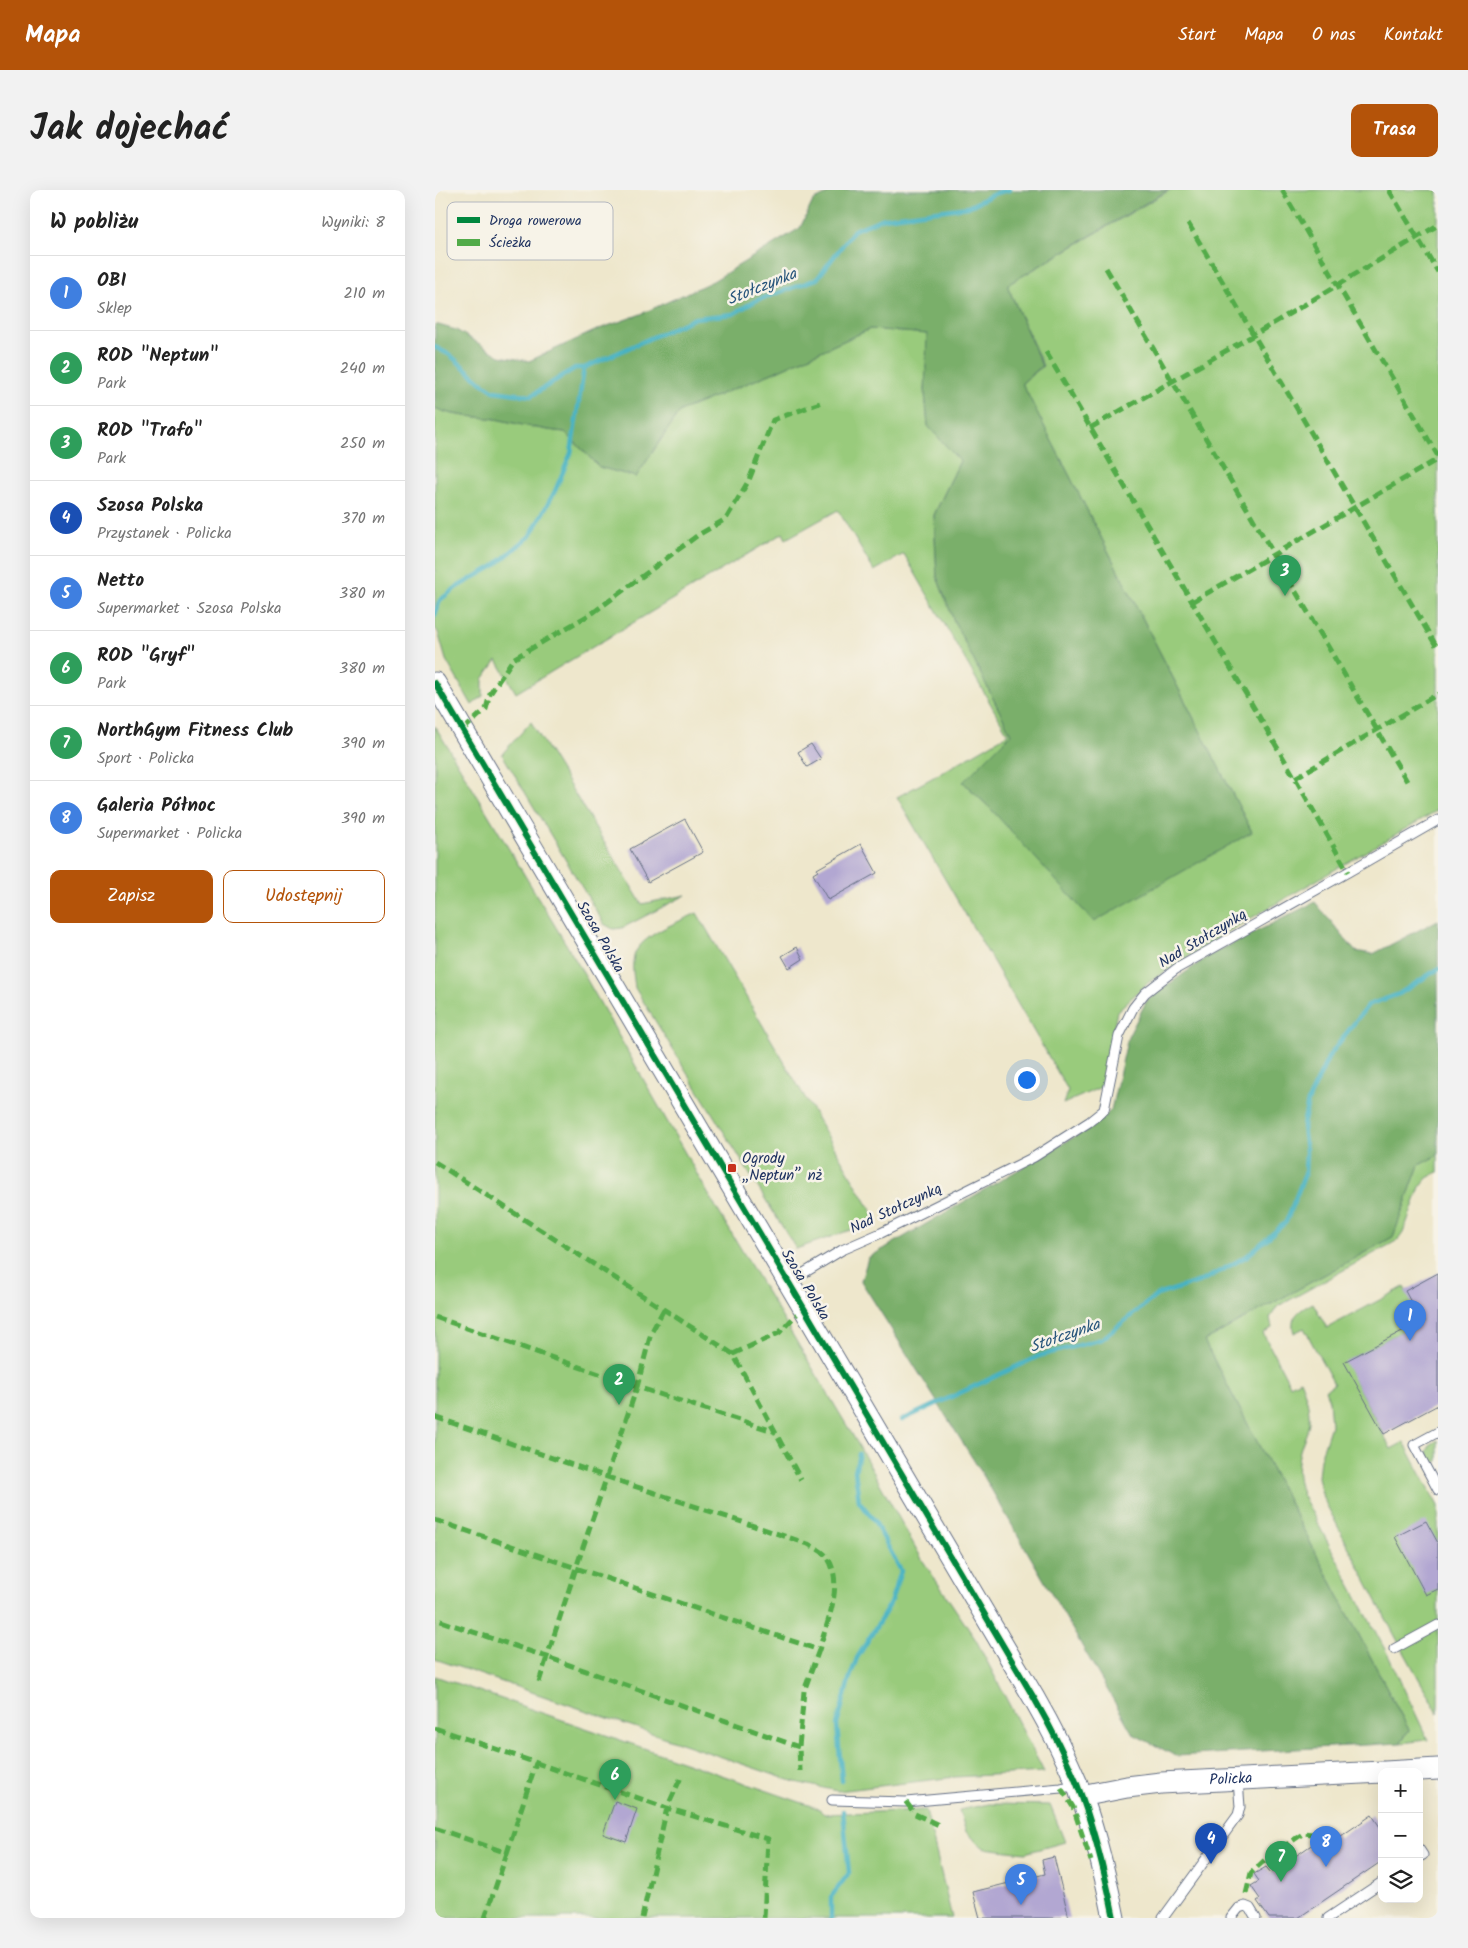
<!DOCTYPE html>
<html lang="pl">
<meta charset="utf-8">
<style>
:root{--surface:#fff;--page:#f2f2f2;--text:#222;--muted:#767676;--line:#e0e0e0;--accent:#b45309}
body{margin:0;font-family:Kalam,sans-serif;background:var(--page);color:var(--text)}
.controls{position:absolute;right:15px;bottom:15px;display:grid;overflow:hidden;border-radius:10px;box-shadow:0 5px 20px #0002}
.controls button{width:45px;height:45px;display:grid;place-items:center;padding:0;border:0;border-bottom:1px solid var(--line);background:var(--surface);color:var(--text);font:25px sans-serif}
.you{position:absolute;left:591px;top:889px;width:18px;height:18px;margin:-12px;border:4px solid #fff;border-radius:50%;background:#1a73e8;box-shadow:0 0 0 8px #1a73e833}
.badge{display:grid;place-items:center;width:32px;height:32px;border-radius:50%;background:var(--accent);color:#fff;font-size:16px;font-weight:700}
.pin{position:absolute;translate:-50% -41px;filter:drop-shadow(0 1px 2px #0008)}
.pin::after{content:'';position:absolute;top:26px;width:18px;height:15px;background:inherit;clip-path:polygon(0 0,100% 0,50% 100%)}
.list{margin:0;padding:0;list-style:none}
h2{display:flex;justify-content:space-between;align-items:center;height:65px;margin:0;padding:0 20px;font-size:21px}
h2 small{font-size:16px;font-weight:400;color:var(--muted)}
.list li{display:grid;grid-template-columns:32px 1fr auto;gap:15px;align-items:center;box-sizing:border-box;height:75px;padding:0 20px;border-top:1px solid var(--line)}
.list b{display:block;font-size:19px;white-space:nowrap}
.list p{margin:0;font-size:16px;white-space:nowrap;color:var(--muted)}
.list em{font-size:16px;font-style:normal;color:var(--muted)}
.actions{display:flex;gap:10px;padding:15px 20px}
.actions a{flex:1;padding:11px 0;border:1px solid var(--accent);border-radius:10px;text-align:center;font-size:18px;color:var(--accent)}
.actions .main{background:var(--accent);color:#fff}
.icon{flex:none;width:28px;height:28px;fill:none;stroke:currentColor;stroke-width:2;stroke-linecap:round;stroke-linejoin:round}
.map{position:relative;flex:none;width:1003px;height:1728px;overflow:hidden;border-radius:10px}
header{display:flex;align-items:center;gap:30px;box-sizing:border-box;height:70px;padding:0 25px;background:var(--accent);color:#fff}
header strong{font-size:24px}
nav{display:flex;gap:28px;margin-inline-start:auto;font-size:18px}
.intro{display:flex;align-items:center;justify-content:space-between;box-sizing:border-box;height:120px;padding:0 30px}
h1{margin:0;font-size:35px}
.button{padding:12px 22px;border-radius:10px;background:var(--accent);color:#fff;font-size:18px;font-weight:700}
main{display:flex;gap:30px;padding:0 30px}
aside{flex:1;background:var(--surface);border-radius:10px;box-shadow:0 5px 20px #0002}
.map>svg:first-child{display:block}
</style>
<header>
<strong>Mapa</strong>
<nav><a>Start</a><a>Mapa</a><a>O nas</a><a>Kontakt</a></nav>
</header>
<div class="intro"><h1>Jak dojechać</h1><a class="button">Trasa</a></div>
<main>
<aside>
<h2>W pobliżu<small>Wyniki: 8</small></h2>
<ul class="list">
<li><span class="badge" style="background:#3f7fe0">1</span><div><b>OBI</b><p>Sklep</p></div><em>210 m</em></li>
<li><span class="badge" style="background:#2e9e5b">2</span><div><b>ROD &quot;Neptun&quot;</b><p>Park</p></div><em>240 m</em></li>
<li><span class="badge" style="background:#2e9e5b">3</span><div><b>ROD &quot;Trafo&quot;</b><p>Park</p></div><em>250 m</em></li>
<li><span class="badge" style="background:#1a4fb4">4</span><div><b>Szosa Polska</b><p>Przystanek · Policka</p></div><em>370 m</em></li>
<li><span class="badge" style="background:#3f7fe0">5</span><div><b>Netto</b><p>Supermarket · Szosa Polska</p></div><em>380 m</em></li>
<li><span class="badge" style="background:#2e9e5b">6</span><div><b>ROD &quot;Gryf&quot;</b><p>Park</p></div><em>380 m</em></li>
<li><span class="badge" style="background:#2e9e5b">7</span><div><b>NorthGym Fitness Club</b><p>Sport · Policka</p></div><em>390 m</em></li>
<li><span class="badge" style="background:#3f7fe0">8</span><div><b>Galeria Północ</b><p>Supermarket · Policka</p></div><em>390 m</em></li>
</ul>
<div class="actions"><a class="main">Zapisz</a><a>Udostępnij</a></div>
</aside>
<div class="map">
<svg width="1003" height="1728" viewBox="0 0 1003 1728">
<rect width="100%" height="100%" fill="#f7f3e8"/>
<filter id="ink" filterUnits="userSpaceOnUse"><feTurbulence type="fractalNoise" baseFrequency=".02" numOctaves="2"/><feDisplacementMap in="SourceGraphic" scale="10" xChannelSelector="R" yChannelSelector="G"/><feConvolveMatrix kernelMatrix="1 2 1 2 8 2 1 2 1" color-interpolation-filters="sRGB"/></filter>
<filter id="wash" filterUnits="userSpaceOnUse"><feTurbulence type="fractalNoise" baseFrequency=".0096" numOctaves="4" result="noise"/><feDisplacementMap in="SourceGraphic" scale="20" xChannelSelector="R" yChannelSelector="G"/><feGaussianBlur stdDeviation="1.12" result="paint"/><feColorMatrix in="noise" values="0 0 0 0 0 0 0 0 0 0 0 0 0 0 0 0 0 1.4 0 .05"/><feComposite in="paint" operator="in"/></filter>
<g filter="url(#wash)">
<rect width="100%" height="100%" fill="#eee7cc"/>
<path fill="#99cb7b" stroke="#5a7d6c" d="M735,0H1003V620L787,745L714,792L682,821L676,853L673,880L666,897L628,914L633,900L462,607L506,583L573,544L469,364L439,381L403,320L351,349L348,343L81,503L62,470L48,489V506L37,515L11,470L3,442L0,438V218C18,227 41,226 61,229C84,234 106,240 130,242L164,277L201,287L245,221L335,184L435,139L493,144L490,203L493,236L525,271L499,325L502,387L519,431L576,544L528,592L554,617L817,642L587,193L608,176L572,95Z
M96,532L207,714L251,705L187,738L178,739L169,734L67,564Z
M0,536L143,774L279,1014L420,1249L488,1371L541,1450L609,1582L520,1587L403,1601L360,1592L0,1469Z
M262,723L440,1027L424,1037L361,1059L200,798C199,787 196,777 199,766C205,745 244,732 262,723Z
M1003,965V982L992,988L985,997L968,1043L963,1050L842,1117L835,1128L837,1138L828,1143L855,1195L865,1190C871,1204 875,1218 874,1232C873,1240 870,1247 867,1254C861,1272 861,1286 867,1304L954,1467L993,1550L965,1553L974,1540L769,1151L958,1047L984,975Z
M969,1097L986,1131L910,1172L956,1259L969,1252L1003,1316V1523L960,1446L888,1308L883,1287L885,1269L896,1235L894,1210L890,1200L899,1194L869,1138L859,1143C854,1126 865,1120 878,1113L892,1138Z
M1003,1250V1271L995,1274L992,1262L995,1255Z
M0,1486L382,1618L389,1624L491,1620L517,1728H0Z
M554,1614L615,1615L630,1652L590,1663L549,1658L531,1642L524,1620Z"/>
<path fill="#7aaf6b" stroke="#4a6f64" d="M400,0H733L572,95L607,176L587,193L817,642L659,732L554,617L528,592L576,544L519,431L502,387L499,325L525,271L493,236L490,203L492,144L435,139L335,184L245,221L201,287L164,277L130,242C106,240 84,234 61,229C41,226 18,227 0,218V134L21,140L65,166L94,171L164,139L206,124L278,91L365,38L378,11Z
M880,712L920,761L938,764L1003,730V965L984,975L958,1047L769,1151L974,1540L965,1553L741,1566L698,1544L548,1285L426,1091L433,1068L663,933L676,920L693,847L712,810L775,765Z"/>
<g fill="none" stroke-linecap="round" stroke-linejoin="round">
<path stroke="#46b2c3" stroke-width="4.5" d="M0,157L15,165L47,193L59,201L96,206L140,178H149L260,128L298,124L320,111L382,89L419,40L449,28L533,17L561,3L574,0
M0,425L5,410L22,397L59,376L95,346L120,301L136,263L149,178
M467,1230L604,1166L667,1149L722,1105L769,1090L812,1066L851,1032L870,984L871,961L868,936L873,911L894,866L933,815L964,804L1003,779
M407,1591L402,1535L414,1490L422,1468L454,1416L466,1381L439,1330L424,1311L420,1281L424,1264
M396,1728V1707L414,1683L408,1621"/>
</g>
<g id="blocks">
<path fill="#b2a7d2" d="M376,554L386,569L372,577L363,562Z
M250,629L268,662L213,692L195,659Z
M426,654L442,683L393,710L378,684L383,681L382,679Z
M362,757L368,769L354,778L347,766Z
M1003,1083V1215L949,1244L909,1172L986,1131L970,1101Z
M991,1331L1003,1353V1399L991,1405L960,1347Z
M180,1611L202,1619L191,1652L168,1644Z
M937,1625L947,1640V1671L863,1728H834L822,1711L825,1709L816,1696L824,1691L819,1684L831,1677L836,1683L898,1640L903,1648Z
M619,1667L634,1728H545L538,1702L610,1684L607,1670Z"/>
</g>
</g>
<g filter="url(#ink)">
<use href="#blocks" fill-opacity="0" stroke="#656f84" stroke-width="1"/>
<g fill="none" stroke-linecap="round" stroke-linejoin="round">
<defs>
<path id="service" d="M354,1092L407,1060L446,1043L599,967L654,932L669,920L684,846L698,818L710,803L741,779L913,682L1003,630
M1003,1242L979,1255L1003,1300
M959,1459L1003,1435
M397,1610L471,1612L626,1598L642,1595
M984,1659L988,1665L984,1667
M728,1728L803,1625L805,1617L803,1590
M796,1728L804,1718L810,1716L815,1718L821,1728
M893,1728L947,1692"/>
<g id="tertiary">
<path d="M0,493L599,1508C615,1536 630,1565 642,1594C659,1637 670,1683 679,1728"/>
<path d="M950,1582L1003,1579"/>
<path id="s1" d="M646,1606L692,1597L726,1593L947,1582"/>
</g>
</defs>
<use href="#service" stroke="#656f84" stroke-width="11"/>
<use href="#tertiary" stroke="#656f84" stroke-width="23"/>
<use href="#service" stroke="#fff" stroke-width="9"/>
<use href="#tertiary" stroke="#fff" stroke-width="21"/>
<path stroke="#52ab49" stroke-width="5" stroke-dasharray="10 5" stroke-linecap="butt" d="M847,0L1003,266
M954,0L1003,82
M753,33L1003,459
M671,78L973,593
M611,162L860,588L913,682
M655,238L817,146L1003,35
M757,412L1003,269
M28,540L51,519L55,504L78,469L159,422L263,345L291,329L314,290L338,230L385,213
M860,588L1003,504
M0,972L298,1164L366,1290
M229,1119L216,1143L202,1197L341,1242
M0,1127L202,1197L141,1378L384,1460L369,1501L364,1557L365,1581
M298,1164L344,1143L362,1124
M0,1227L172,1287L373,1354C379,1357 388,1361 392,1367C410,1393 392,1432 384,1460
M0,1330L141,1378L112,1467L0,1429
M104,1492L112,1467L364,1557
M0,1538L232,1618L333,1649L329,1728
M626,1598L638,1617L656,1671
M471,1612L480,1624L506,1636
M0,1638L72,1663L101,1573
M811,1704L816,1683L833,1667L869,1643L885,1645
M50,1728L72,1663
M207,1728L232,1618L247,1585"/>
<defs>
<path id="cycleway" d="M0,493L599,1508C615,1536 630,1565 642,1594C659,1637 670,1683 679,1728"/>
</defs>
<use href="#cycleway" stroke="#f7f3e8" stroke-width="9"/>
<use href="#cycleway" stroke="#00873e" stroke-width="6"/>
</g>
</g>
<rect fill="#c8321e" stroke="#f7f3e8" stroke-width="2" x="292" y="973" width="10" height="10" rx="2.5"/>
<g text-anchor="middle" dominant-baseline="central" stroke-width="5" stroke-linejoin="round" paint-order="stroke">
<g font-size="15" fill="#1b2f5e" stroke="#f7f3e8">
<text transform="translate(165 747) rotate(60)">Szosa Polska</text>
<text transform="translate(768 749) rotate(-31)">Nad Stołczynką</text>
<text transform="translate(461 1019) rotate(-25)">Nad Stołczynką</text>
<text transform="translate(370 1095) rotate(59)">Szosa Polska</text>
<text stroke="none"><textPath href="#s1" startOffset="151">Policka</textPath></text>
</g>
<g font-size="15" fill="#1b2f5e" stroke="#f7f3e8" text-anchor="start">
<text x="307" y="969">Ogrody<tspan x="307" dy="17">„Neptun” nż</tspan></text>
</g>
<g font-size="16" font-style="italic" fill="#28567c" stroke="#f7f3e8">
<text transform="translate(327 97) rotate(-22)">Stołczynka</text>
<text transform="translate(630 1146) rotate(-19)">Stołczynka</text>
</g>
</g>
<rect x="12" y="12" width="166" height="58" rx="8" fill="#f7f3e8" stroke="#b5b8bf" stroke-width="1"/>
<rect x="22" y="27" width="23" height="6" fill="#00873e"/>
<rect x="22" y="49" width="23" height="7" fill="#52ab49"/>
<g font-size="14" fill="#1b2f5e">
<text x="54" y="35">Droga rowerowa</text>
<text x="54" y="57">Ścieżka</text>
</g>
</svg>
<div class="controls">
<button>+</button>
<button>−</button>
<button><svg class="icon" aria-label="layers" viewBox="0 0 24 24"><path d="M12 4l9 5-9 5-9-5zM3 14l9 5 9-5"/></svg></button>
</div>
<div class="you"></div>
<div class="pin badge" style="left:975px;top:1151px;background:#3f7fe0">1</div>
<div class="pin badge" style="left:184px;top:1215px;background:#2e9e5b">2</div>
<div class="pin badge" style="left:850px;top:406px;background:#2e9e5b">3</div>
<div class="pin badge" style="left:776px;top:1674px;background:#1a4fb4">4</div>
<div class="pin badge" style="left:586px;top:1715px;background:#3f7fe0">5</div>
<div class="pin badge" style="left:180px;top:1610px;background:#2e9e5b">6</div>
<div class="pin badge" style="left:846px;top:1692px;background:#2e9e5b">7</div>
<div class="pin badge" style="left:891px;top:1677px;background:#3f7fe0">8</div>
</div>
</main>
